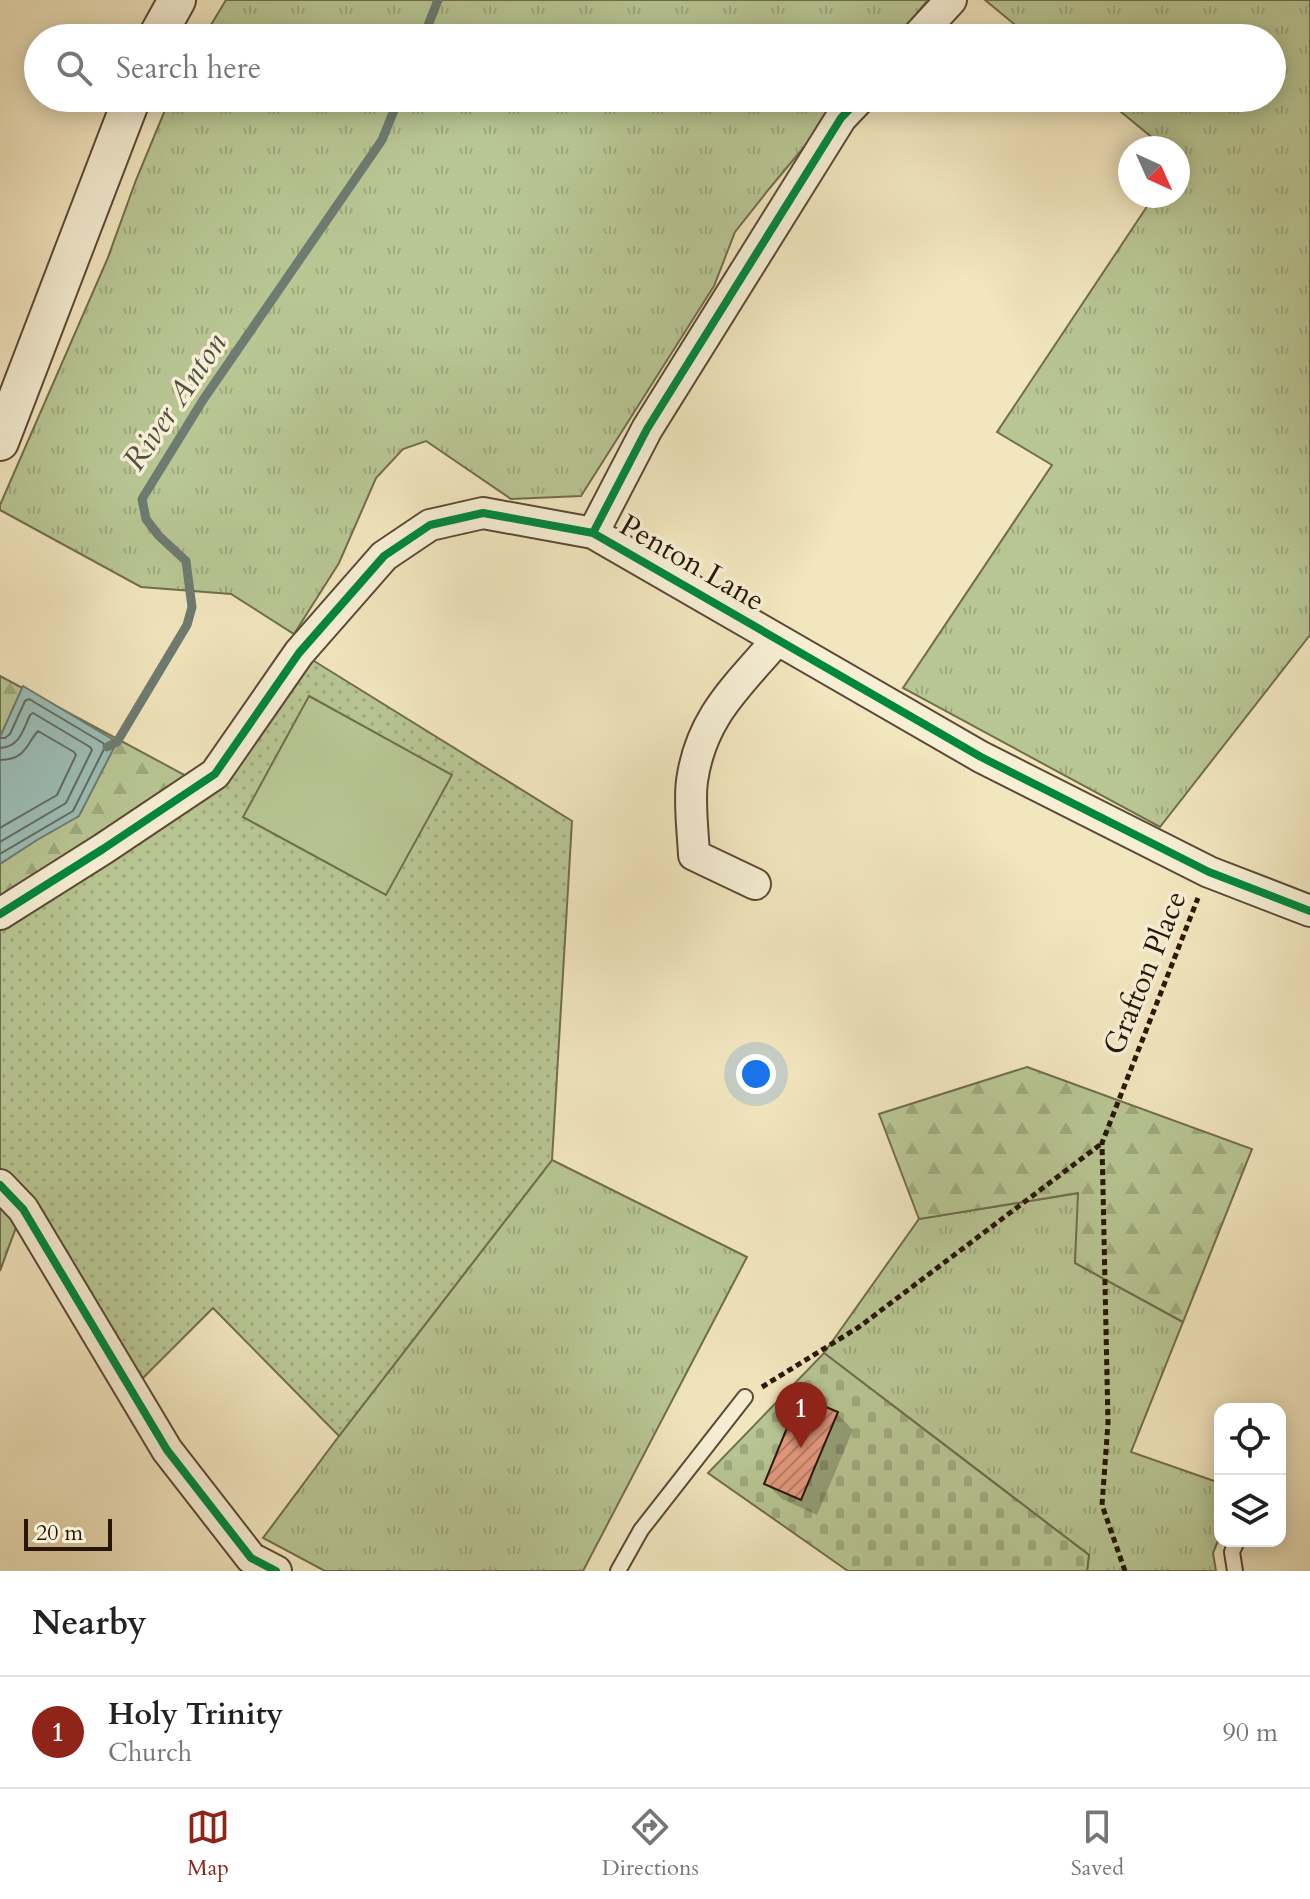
<!DOCTYPE html>
<style>
:root{--surface:#fff;--page:#f2f2f2;--text:#222;--muted:#767676;--line:#e0e0e0;--accent:#8f2418}
body{margin:0;font-family:Cardo,serif;background:var(--page);color:var(--text)}
.controls{position:absolute;right:24px;bottom:24px;display:grid;overflow:hidden;border-radius:16px;box-shadow:0 4px 20px #0003}
.controls button{width:72px;height:72px;display:grid;place-items:center;padding:0;border:0;border-bottom:2px solid var(--line);background:var(--surface);color:var(--text);font:40px sans-serif}
.compass{position:absolute;left:1118px;top:136px;width:72px;height:72px;border-radius:50%;background:var(--surface);box-shadow:0 4px 20px #0003;rotate:135deg}
.scale{position:absolute;left:24px;bottom:20px;width:88px;box-sizing:border-box;padding-left:8px;border:4px solid #271607;border-top:0;font-size:22px;line-height:28px;white-space:nowrap;color:#271607;-webkit-text-stroke:6px #f7efd5;paint-order:stroke}
.you{position:absolute;left:756px;top:1074px;width:28px;height:28px;margin:-20px;border:6px solid #fff;border-radius:50%;background:#1a73e8;box-shadow:0 0 0 12px #1a73e833}
.badge{display:grid;place-items:center;width:52px;height:52px;border-radius:50%;background:var(--accent);color:#fff;font-size:26px;font-weight:700}
.pin{position:absolute;translate:-50% -66px;filter:drop-shadow(0 2px 4px #0008)}
.pin::after{content:'';position:absolute;top:42px;width:28px;height:24px;background:inherit;clip-path:polygon(0 0,100% 0,50% 100%)}
.list{margin:0;padding:0;list-style:none}
h2{display:flex;justify-content:space-between;align-items:center;height:104px;margin:0;padding:0 32px;font-size:34px}
h2 small{font-size:26px;font-weight:400;color:var(--muted)}
.list li{display:grid;grid-template-columns:52px 1fr auto;gap:24px;align-items:center;box-sizing:border-box;height:112px;padding:0 32px;border-top:2px solid var(--line)}
.list b{display:block;font-size:30px;white-space:nowrap}
.list p{margin:0;font-size:26px;white-space:nowrap;color:var(--muted)}
.list em{font-size:26px;font-style:normal;color:var(--muted)}
.icon{flex:none;width:44px;height:44px;fill:none;stroke:currentColor;stroke-width:2;stroke-linecap:round;stroke-linejoin:round}
.map{position:relative;flex:none;width:1310px;height:1571px;overflow:hidden}
.search{position:absolute;background:var(--surface);box-shadow:0 4px 20px #0003;left:24px;right:24px;top:24px;height:88px;display:flex;align-items:center;gap:20px;box-sizing:border-box;padding:0 28px;border-radius:44px;color:var(--muted);font-size:30px}
.sheet{height:216px;background:var(--surface)}
nav{display:flex;justify-content:space-around;align-items:center;box-sizing:border-box;height:112px;border-top:2px solid var(--line);background:var(--surface);font-size:22px;color:var(--muted)}
nav a{display:grid;justify-items:center;gap:4px}
nav .on{color:var(--accent)}
.map>svg:first-child{display:block}
</style>
<div class="map">
<svg width="1310" height="1571" viewBox="0 0 1310 1571">
<defs>
<pattern id="grass-tufts" width="24" height="20" patternUnits="userSpaceOnUse" patternTransform="scale(2)"><rect width="24" height="20" fill="#b8c693"/><path d="M3 7l-1-3M5 7V3M7 7l1-3M15 17l-1-3M17 17v-4M19 17l1-3" fill="none" stroke="#9ea97d"/></pattern>
<pattern id="forest-firs" width="22" height="20" patternUnits="userSpaceOnUse" patternTransform="scale(2)"><rect width="22" height="20" fill="#b8c693"/><path d="M5 1l3.5 6h-7zM16 11l3.5 6h-7z" fill="#9ea97d"/></pattern>
<pattern id="cemetery-stones" width="16" height="16" patternUnits="userSpaceOnUse" patternTransform="scale(2)"><rect width="16" height="16" fill="#b8c693"/><path d="M2 7V4a2 2 0 0 1 4 0v3zM10 15v-3a2 2 0 0 1 4 0v3z" fill="#9ea97d"/></pattern>
<pattern id="park-dots" width="8" height="8" patternUnits="userSpaceOnUse" patternTransform="scale(2)"><rect width="8" height="8" fill="#b8c693"/><path d="M2 2h.1M6 6h.1" fill="none" stroke="#9ea97d" stroke-width="1.8" stroke-linecap="round"/></pattern>
<pattern id="building-hatch" width="6" height="6" patternUnits="userSpaceOnUse" patternTransform="scale(2)"><rect width="6" height="6" fill="#e4997e"/><path d="M-1 1l2-2M0 6l6-6M5 7l2-2" fill="none" stroke="#b97c65"/></pattern>
</defs>
<rect width="100%" height="100%" fill="#f2e6be"/>
<filter id="stains"><feTurbulence type="fractalNoise" baseFrequency=".0025" numOctaves="4"/><feColorMatrix values="0 0 0 0 .2 0 0 0 0 .09 0 0 0 0 .02 0 0 0 .5 -.17"/></filter>
<radialGradient id="worn" r=".72"><stop offset=".6" stop-color="#630" stop-opacity="0"/><stop offset="1" stop-color="#630" stop-opacity=".3"/></radialGradient>
<path fill="url(#grass-tufts)" stroke="#706e4d" stroke-width="2" d="M226,0H928L896,38H203Z
M985,0H1310V635L1160,827L903,688L1052,465L997,432L1154,196H1178V148H1165L1104,98H1272V38H1031Z
M170,98H845L769,189L735,232L714,286L581,496L511,499L426,441L403,449L376,478L339,563L294,634L231,594L141,587L0,510V505L107,260L136,180Z
M552,1160L747,1257L583,1571H325L263,1538L339,1436Z
M1079,1193L1075,1263L1183,1322L1131,1452L1220,1483V1536L1213,1553L1216,1571H1087L1089,1555L824,1353L919,1219Z"/>
<path fill="url(#forest-firs)" stroke="#706e4d" stroke-width="2" d="M0,676L192,779L0,904Z
M1027,1067L1252,1149L1183,1322L1075,1263L1078,1193L919,1219L879,1114Z
M0,1203L18,1222L0,1271Z"/>
<path fill="url(#cemetery-stones)" stroke="#706e4d" stroke-width="2" d="M824,1353L1089,1555L1087,1571H848L708,1473Z"/>
<path fill="url(#park-dots)" stroke="#706e4d" stroke-width="2" d="M306,656L572,821L552,1160L339,1436L213,1308L128,1393L0,1176V921L219,784Z"/>
<path fill="#b8c693" stroke="#706e4d" stroke-width="2" d="M309,696L452,775L386,895L243,817Z"/>
<path fill="#9cbeb7" stroke="#6d7b71" stroke-width="2" d="M23,686L117,742L79,816L37,840L0,864V737Z"/>
<path fill="#0003" d="M837,1414L853,1430L817,1515L782,1499L766,1483Z"/>
<g fill="none" stroke-linecap="round" stroke-linejoin="round">
<path stroke="#626a5f" stroke-width="2" d="M0,738H5L10,734L25,701L29,699L103,743L105,747L73,811L0,854
M0,748C19,747 23,731 30,715L33,713L90,747L92,750L66,803L0,842
M0,760C26,759 25,746 38,731L74,752L76,755L57,795L0,828"/>
<path stroke="#6d7b71" stroke-width="9" d="M423,38L438,0
M107,747L117,742L187,625L192,607L186,561L159,536L146,519L142,499L203,400L382,140L399,98"/>
</g>
<path fill="url(#building-hatch)" stroke="#271607" stroke-width="2" d="M800,1396L838,1412L801,1500L764,1484Z"/>
<g fill="none" stroke-linecap="round" stroke-linejoin="round">
<defs>
<path id="service" d="M618,1571L641,1530L745,1397
M1235,1571L1232,1552L1237,1541"/>
<path id="minor" d="M916,38L951,0
M593,533L647,429L841,118L860,98
M755,884L694,855C693,832 689,803 692,781C701,717 737,687 777,640
M0,914L103,849L215,774L299,653L384,556L430,525L483,513L593,533L981,757L1209,872L1310,911
M0,1185L23,1209L167,1450L251,1558L276,1571"/>
<path id="tertiary" d="M156,38L177,0
M0,442L132,98"/>
</defs>
<use href="#service" stroke="#5a4a35" stroke-width="18"/>
<use href="#minor" stroke="#5a4a35" stroke-width="34"/>
<use href="#tertiary" stroke="#5a4a35" stroke-width="40"/>
<path stroke="#271607" stroke-width="5" stroke-dasharray="6 4" stroke-linecap="butt" d="M762,1387L859,1327L1101,1144
M1125,1571L1102,1505L1108,1423L1102,1143L1198,898"/>
<use href="#service" stroke="#f7efd5" stroke-width="14"/>
<use href="#minor" stroke="#f7efd5" stroke-width="30"/>
<use href="#tertiary" stroke="#f7efd5" stroke-width="36"/>
<defs>
<path id="cycleway" d="M593,533L647,429L841,118L860,98
M0,914L103,849L215,774L299,653L384,556L430,525L483,513L593,533L981,757L1209,872L1310,911
M0,1185L23,1209L167,1450L251,1558L276,1571"/>
</defs>
<use href="#cycleway" stroke="#f7efd5" stroke-width="13"/>
<use href="#cycleway" stroke="#00873e" stroke-width="8"/>
</g>
<g text-anchor="middle" dominant-baseline="central" stroke-width="7" stroke-linejoin="round" paint-order="stroke">
<g font-size="30" fill="#271607" stroke="#f7efd5">
<text transform="translate(692 563) rotate(30)">Penton Lane</text>
<text transform="translate(1145 973) rotate(-68)">Grafton Place</text>
</g>
<g font-size="32" font-style="italic" fill="#505145" stroke="#f7efd5">
<text transform="translate(175 402) rotate(-56)">River Anton</text>
</g>
</g>
<rect width="100%" height="100%" filter="url(#stains)"/>
<rect width="100%" height="100%" fill="url(#worn)"/>
</svg>
<div class="controls">
<button><svg class="icon" aria-label="locate" viewBox="0 0 24 24"><circle cx="12" cy="12" r="6"/><path d="M12 2v4M12 18v4M2 12h4M18 12h4"/></svg></button>
<button><svg class="icon" aria-label="layers" viewBox="0 0 24 24"><path d="M12 4l9 5-9 5-9-5zM3 14l9 5 9-5"/></svg></button>
</div>
<svg class="compass" viewBox="-18 -18 36 36"><path d="M0-13l5 13h-10z" fill="#e53935"/><path d="M0 13l5-13h-10z" fill="#767676"/></svg>
<div class="scale">20 m</div>
<div class="you"></div>
<div class="pin badge" style="left:801px;top:1448px">1</div>
<div class="search"><svg class="icon" aria-label="search" viewBox="0 0 24 24"><circle cx="10" cy="10" r="6"/><path d="M15 15l6 6"/></svg>Search here</div>
</div>
<section class="sheet">
<h2>Nearby<small></small></h2>
<ul class="list">
<li><span class="badge">1</span><div><b>Holy Trinity</b><p>Church</p></div><em>90 m</em></li>
</ul>
</section>
<nav>
<a class="on"><svg class="icon" aria-label="map" viewBox="0 0 24 24"><path d="M3 6l6-2 6 2 6-2v14l-6 2-6-2-6 2zM9 4v14M15 6v14"/></svg>Map</a>
<a><svg class="icon" aria-label="directions" viewBox="0 0 24 24"><path d="M12 3l9 9-9 9-9-9zM9 14v-3h6M13 9l2 2-2 2"/></svg>Directions</a>
<a><svg class="icon" aria-label="saved" viewBox="0 0 24 24"><path d="M7 4h10v16l-5-4-5 4z"/></svg>Saved</a>
</nav>
